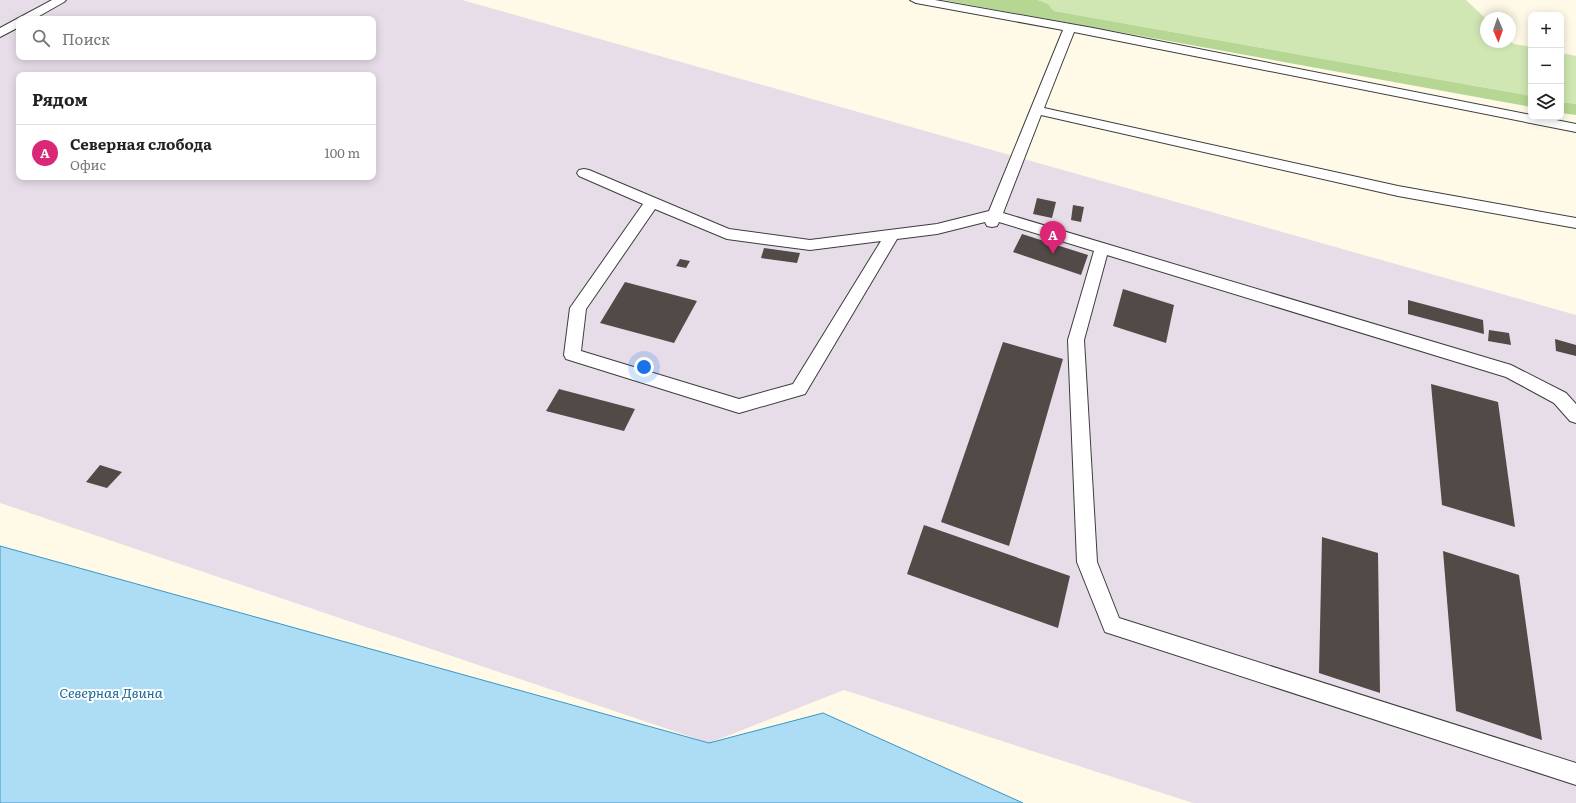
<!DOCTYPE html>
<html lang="ru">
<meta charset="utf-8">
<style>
:root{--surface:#fff;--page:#f6f6f6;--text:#222;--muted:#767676;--line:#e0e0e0;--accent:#db2777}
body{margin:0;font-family:Literata,serif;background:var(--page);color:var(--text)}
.controls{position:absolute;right:12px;top:12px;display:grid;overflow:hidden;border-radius:8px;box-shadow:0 2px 10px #0003}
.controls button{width:36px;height:36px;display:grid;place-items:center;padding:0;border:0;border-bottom:1px solid var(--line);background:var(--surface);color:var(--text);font:20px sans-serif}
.compass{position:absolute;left:1480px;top:12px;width:36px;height:36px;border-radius:50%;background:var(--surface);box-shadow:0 2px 10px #0003;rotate:178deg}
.you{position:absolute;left:644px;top:367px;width:14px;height:14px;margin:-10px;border:3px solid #fff;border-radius:50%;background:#1a73e8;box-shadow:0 0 0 6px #1a73e833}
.badge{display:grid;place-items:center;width:26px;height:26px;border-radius:50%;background:var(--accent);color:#fff;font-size:13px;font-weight:700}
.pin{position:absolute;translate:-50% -33px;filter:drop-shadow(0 1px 2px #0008)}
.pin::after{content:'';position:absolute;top:21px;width:14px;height:12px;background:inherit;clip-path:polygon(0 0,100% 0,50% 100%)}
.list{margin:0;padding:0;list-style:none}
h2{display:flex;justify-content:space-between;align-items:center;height:52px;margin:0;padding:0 16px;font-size:17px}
h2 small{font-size:13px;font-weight:400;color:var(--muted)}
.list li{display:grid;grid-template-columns:26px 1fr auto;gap:12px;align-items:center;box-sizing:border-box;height:56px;padding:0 16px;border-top:1px solid var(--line)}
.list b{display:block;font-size:15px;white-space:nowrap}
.list p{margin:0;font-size:13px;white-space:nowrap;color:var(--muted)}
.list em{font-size:13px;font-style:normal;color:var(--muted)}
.icon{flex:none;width:22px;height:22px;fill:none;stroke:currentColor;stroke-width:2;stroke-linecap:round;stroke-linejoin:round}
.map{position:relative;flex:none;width:1576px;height:803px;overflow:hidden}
.search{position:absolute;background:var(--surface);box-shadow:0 2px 10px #0003;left:16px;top:16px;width:360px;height:44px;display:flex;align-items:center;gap:10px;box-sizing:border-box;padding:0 14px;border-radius:8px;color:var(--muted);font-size:15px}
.panel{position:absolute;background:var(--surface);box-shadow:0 2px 10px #0003;left:16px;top:72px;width:360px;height:108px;border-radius:8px}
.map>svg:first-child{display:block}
</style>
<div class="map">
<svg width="1576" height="803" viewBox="0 0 1576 803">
<rect width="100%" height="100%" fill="#fff9e7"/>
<path fill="#e7dde9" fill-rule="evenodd" d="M0,0H462L1576,315V803H1193L844,690L709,743L0,503ZM19,19H373V57H19ZM19,75H373V177H19Z"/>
<path fill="#d0e7b3" d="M1038,0H1466L1486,19V42H1510V41L1514,44L1531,47V96L1054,11L1048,4Z
M1561,53L1576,56V104L1561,102Z"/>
<path fill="#b5d793" d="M943,0H1038L1048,4L1054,11L1531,96V107Z
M1561,102L1576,104V115L1561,113Z"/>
<path fill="#adddf4" stroke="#3696ca" d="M0,546L709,743L823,713L1023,803H0Z"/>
<path fill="#524a47" d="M1037,198L1056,202L1052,218L1033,214Z
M1073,205L1084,207L1081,222L1071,220Z
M1022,234L1088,255L1081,275L1013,252Z
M764,248L800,253L797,263L761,258Z
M680,259L690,261L686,268L676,266Z
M625,282L697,301L674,343L600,323Z
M1123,289L1174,305L1166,343L1113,326Z
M1408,300L1483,320L1484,334L1408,314Z
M1489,330L1509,333L1511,345L1488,341Z
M1555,339L1576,345V356L1556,351Z
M1003,342L1063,359L1009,546L941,522Z
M1431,384L1498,402L1515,527L1442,505Z
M559,389L635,409L624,431L546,411Z
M100,465L122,472L107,488L86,482Z
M924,525L1070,576L1058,628L907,574Z
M1322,537L1378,553L1380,693L1319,673Z
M1443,551L1519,575L1542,740L1456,711Z"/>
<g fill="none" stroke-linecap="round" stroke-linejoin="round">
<defs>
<path id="lane" d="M52,0H66L64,2L34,19H19V27L0,37V28Z
M910,0H935L1093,28L1531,115V117H1541L1576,124V132L1074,32L1044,108L1398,186L1576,218V228L1398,196L1041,115L1003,213L1511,365L1566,393L1576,404V423L1570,421L1554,403L1506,377L1107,255L1084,340L1097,562L1119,618L1576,763V785L1105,632L1077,562L1068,340L1094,251L999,222L997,226L992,227L987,226L985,222L937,234L897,239L805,394L739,413L566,359L564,355L570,308L643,204L579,176L577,173L579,170L584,169L589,170L729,229L810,240L937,224L989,211L1063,30L916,3ZM655,209L727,239L810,250L881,241L793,384L739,399L581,351L586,309Z"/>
</defs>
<use href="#lane" stroke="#3d3d3d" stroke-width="2"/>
<use href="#lane" fill="#fff" fill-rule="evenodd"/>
</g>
<g text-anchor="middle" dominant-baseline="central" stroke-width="4" stroke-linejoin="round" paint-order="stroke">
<g font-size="14" font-style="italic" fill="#176697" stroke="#fff">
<text x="111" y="692">Северная Двина</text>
</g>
</g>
</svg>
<div class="controls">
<button>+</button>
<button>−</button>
<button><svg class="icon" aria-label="layers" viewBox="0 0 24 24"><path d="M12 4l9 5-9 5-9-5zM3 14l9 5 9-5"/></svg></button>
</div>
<svg class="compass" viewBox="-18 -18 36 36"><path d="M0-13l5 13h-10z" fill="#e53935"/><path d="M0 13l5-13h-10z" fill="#767676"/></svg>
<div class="you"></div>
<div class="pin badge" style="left:1053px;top:254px">A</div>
<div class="search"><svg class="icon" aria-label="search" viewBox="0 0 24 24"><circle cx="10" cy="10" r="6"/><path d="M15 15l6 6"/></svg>Поиск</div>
<section class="panel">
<h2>Рядом<small></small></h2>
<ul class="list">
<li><span class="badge">A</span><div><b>Северная слобода</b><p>Офис</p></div><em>100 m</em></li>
</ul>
</section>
</div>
